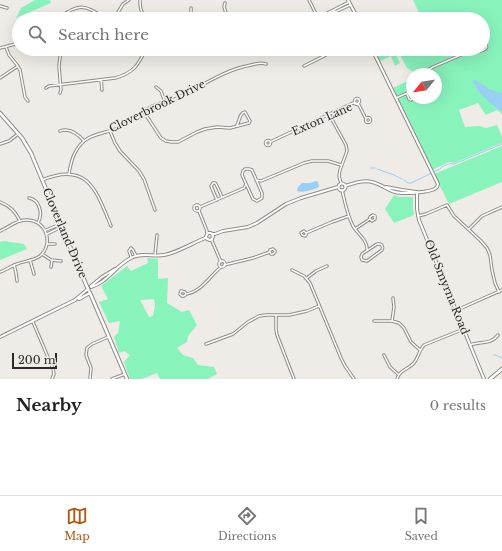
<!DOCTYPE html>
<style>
:root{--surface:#fff;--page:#f2f2f2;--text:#222;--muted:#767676;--line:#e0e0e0;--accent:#b45309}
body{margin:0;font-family:"Libre Baskerville",serif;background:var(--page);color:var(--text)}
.compass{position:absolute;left:406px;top:68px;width:36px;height:36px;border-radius:50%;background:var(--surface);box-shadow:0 4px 16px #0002;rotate:240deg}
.scale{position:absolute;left:12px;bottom:10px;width:45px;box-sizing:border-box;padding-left:4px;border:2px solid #2b2a28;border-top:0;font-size:11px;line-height:14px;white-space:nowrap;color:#2b2a28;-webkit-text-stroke:3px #efebe6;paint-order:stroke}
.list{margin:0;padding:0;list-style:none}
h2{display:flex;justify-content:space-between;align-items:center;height:52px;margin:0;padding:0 16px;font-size:17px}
h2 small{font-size:13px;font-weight:400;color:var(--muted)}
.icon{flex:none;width:22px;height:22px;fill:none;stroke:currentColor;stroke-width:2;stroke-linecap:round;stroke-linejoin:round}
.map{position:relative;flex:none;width:502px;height:379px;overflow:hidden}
.search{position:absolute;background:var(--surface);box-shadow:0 4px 16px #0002;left:12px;right:12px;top:12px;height:44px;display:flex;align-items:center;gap:10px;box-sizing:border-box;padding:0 14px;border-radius:22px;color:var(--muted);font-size:15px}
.sheet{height:116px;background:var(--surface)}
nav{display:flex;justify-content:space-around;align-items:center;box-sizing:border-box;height:56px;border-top:1px solid var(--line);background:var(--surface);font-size:11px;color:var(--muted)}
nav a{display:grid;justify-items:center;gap:2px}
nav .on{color:var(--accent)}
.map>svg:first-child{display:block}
</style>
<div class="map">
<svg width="502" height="379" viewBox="0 0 502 379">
<rect width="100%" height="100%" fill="#efebe6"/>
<path fill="#89f3bc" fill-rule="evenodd" d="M35,0H50L51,3L16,18L21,8Z
M413,0H502V114L497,110L486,115L478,103L459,110L465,127L479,126L482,127L486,128L497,125L502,137V143L454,163L449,162L432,170L393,88L412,79V98H436V74H417L407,68L398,51L395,53L400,63L395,66L391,56L380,61L374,49H483V19H422Z
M502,146V182L449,204L434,174Z
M394,195L399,197H413V208L414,215L394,223L385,209Z
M4,241L24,244L27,249L0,260V242Z
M147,258L158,259V279L168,278L167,303L182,312L189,310L197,325L188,336L187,342L177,348L183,355L193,358L198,365L214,367L217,374L208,379H160L157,373L142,379H130L124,362L130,355L124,351L119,353L114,337L118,333L120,321L109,323L99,302L108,299L101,286L127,266L131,271L148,263ZM154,299L155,306L153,316L149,317L140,300Z"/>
<path fill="#99cff5" d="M472,80C479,80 483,86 489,89C493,91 498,92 502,93V111L497,108L489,102L479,92Z
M316,181L318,182L319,187C313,190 303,193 297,191L298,187L302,183H310Z"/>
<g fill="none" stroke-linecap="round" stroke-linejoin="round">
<path stroke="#99cff5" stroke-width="1" d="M371,168H376
M377,169L394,175L402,179
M404,180L408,183H411L440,169C443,165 450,163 454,164L502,144
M494,355H495L502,358"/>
<defs>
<path id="minor" d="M140,0C140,8 141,15 149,19
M309,0L318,18
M225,3L224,7L228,19
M0,6L7,8
M191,8V19
M332,12L337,11L350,5
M318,18L349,2
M57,19C80,2 84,5 107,19
M114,19L123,4L129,0
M6,47L9,55L17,65L20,70L25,97L28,101
M0,48L19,43
M70,49L82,51
M170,49H176
M115,54L118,49
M304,66L324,56L327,54L329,49
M425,74L428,70L433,67L470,51C477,53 494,50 483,42
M0,78L18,66
M101,80L102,90
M156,87L161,91L165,102
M46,88L49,86L115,78C134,73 138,65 146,49
M60,93L61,90L59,66L61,49
M407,94L409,99L411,100L413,98
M396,98L412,91
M354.5 101a2.5 2.5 0 1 1 5 0a2.5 2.5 0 1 1-5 0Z
M144,112L161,138L166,141L172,142H178L197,132L205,129L217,127L230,128L249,123L250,121L245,112C239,113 240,121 237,125
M329,114L346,145L347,151L340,170L339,176L341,183
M365.5 120a2.5 2.5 0 1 1 5 0a2.5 2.5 0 1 1-5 0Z
M60,131C70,127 78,134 84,141
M110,131L115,143L120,151L139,171L144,179L155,210
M265.5 143a2.5 2.5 0 1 1 5 0a2.5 2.5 0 1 1-5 0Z
M270,142L353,103L359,105L366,119
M0,144L9,141L18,134
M245,169H249L252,170L262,193V198L257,201L253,199L242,175L243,171Z
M69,174C71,161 74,150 84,141C94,133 107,133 118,128C129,122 139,114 149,108C157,103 167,102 175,99C201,87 223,70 251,65C256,64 261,62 266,64
M42,180C88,161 96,190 111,226
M256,180L261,181L304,163L312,161H328L341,165
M342,190C345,202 347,215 353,226C358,234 368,241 367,250
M29,198C40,200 43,214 38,223
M217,200L211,186L213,183H215L216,184L222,197
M0,202C10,206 15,211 20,221
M194 208a3 3 0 1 1 6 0a3 3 0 1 1-6 0Z
M200,207L244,188L246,184
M199,211L207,231V233
M418,216L426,214L447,205L454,216L480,240L487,248L490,255L492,270L495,283L499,292
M355,229L370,219V217L373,215L375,216V219L372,221L370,219
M469,229L482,216L502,207
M46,230L61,224
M0,231C8,228 16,220 25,220C45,218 55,243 40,256C33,261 24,261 17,264C11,266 6,270 0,272
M306,233V235L305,236L302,235L301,233L304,231L306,233L332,222L349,216
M47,234L61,227
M212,239V241L221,262
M47,244H55
M377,244H380C383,245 383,248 382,250L367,261L362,260L361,257L362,254Z
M42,254L51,260L61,261
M155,255L157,235
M131,257L129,251L131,248L133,250L136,256
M30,260L34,274
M219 264a3 3 0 1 1 6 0a3 3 0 1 1-6 0Z
M14,265L16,273L17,281
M224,265L253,258L270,252V250L273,249L275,251V252L273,254H271L270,252
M51,267L52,260
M292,270L304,276L310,283L341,358L345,366L354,379
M307,278L316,271L327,266
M186,294L185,292L181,291L180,294L182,296H184L186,294C201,292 210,276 221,267
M457,310L502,290
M276,316V329L277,335L294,379
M374,321H392L399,323L404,328L411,342L420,350
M392,321L394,307L393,298
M33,322L53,369L54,374L52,379
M206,344L233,334L248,322L259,316L266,315H289L307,311L319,306
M470,345C480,341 491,345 498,335
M384,355L390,367L399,375
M90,379L91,368L86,355L87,348L92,344L108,337
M112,379L125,374
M397,379C400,369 408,370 414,363C419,357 419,350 424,345L464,329"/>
<path id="tertiary" d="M348,0L358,19
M338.5 187a3.5 3.5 0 1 1 7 0a3.5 3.5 0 1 1-7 0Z
M345,186C354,183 363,180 372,182C381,184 387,190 395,192C402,194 433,193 437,187C438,186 437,185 438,184L372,49
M386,187L402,190L416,192
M417,192V209L419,220L484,379
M212,234H215L223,231L248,227L257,223L286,204L301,198L338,187
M91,286L102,277L115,269
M91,287C107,283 116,265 131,258C142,252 153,257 164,255C176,253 193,243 205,238L208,233H211L213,236L212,239L210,240L207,239L206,237
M79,299L90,293L88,289
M0,337L75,300L88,289"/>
<path id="secondary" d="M0,113L22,138L31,153L76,261L88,289
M90,293L127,379
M490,379L502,369"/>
</defs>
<use href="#minor" stroke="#908c88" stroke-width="3.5"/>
<use href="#tertiary" stroke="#908c88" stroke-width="4"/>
<use href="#secondary" stroke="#908c88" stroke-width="4.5"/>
<use href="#minor" stroke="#fff" stroke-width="1.5"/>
<use href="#tertiary" stroke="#fff" stroke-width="2"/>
<use href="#secondary" stroke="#fff" stroke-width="2.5"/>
</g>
<g text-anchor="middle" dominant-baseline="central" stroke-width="3" stroke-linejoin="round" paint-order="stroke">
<g font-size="11" fill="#2b2a28" stroke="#efebe6">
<text transform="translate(157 106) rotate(-26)">Cloverbrook Drive</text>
<text transform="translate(322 119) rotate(-24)">Exton Lane</text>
<text transform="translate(65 233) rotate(67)">Cloverland Drive</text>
<text transform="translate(447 287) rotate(68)">Old Smyrna Road</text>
</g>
</g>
</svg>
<svg class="compass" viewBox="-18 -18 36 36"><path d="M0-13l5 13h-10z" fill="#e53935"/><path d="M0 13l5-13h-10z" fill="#767676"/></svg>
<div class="scale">200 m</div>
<div class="search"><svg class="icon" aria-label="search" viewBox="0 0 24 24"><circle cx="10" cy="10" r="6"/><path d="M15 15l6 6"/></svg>Search here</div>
</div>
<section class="sheet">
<h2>Nearby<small>0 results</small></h2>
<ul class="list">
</ul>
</section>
<nav>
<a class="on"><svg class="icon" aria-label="map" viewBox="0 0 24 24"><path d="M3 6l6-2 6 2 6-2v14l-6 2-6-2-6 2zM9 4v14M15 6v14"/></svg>Map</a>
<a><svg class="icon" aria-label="directions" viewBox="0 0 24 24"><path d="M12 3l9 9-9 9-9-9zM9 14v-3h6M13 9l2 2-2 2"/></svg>Directions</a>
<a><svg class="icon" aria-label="saved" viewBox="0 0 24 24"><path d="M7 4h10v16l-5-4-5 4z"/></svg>Saved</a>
</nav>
